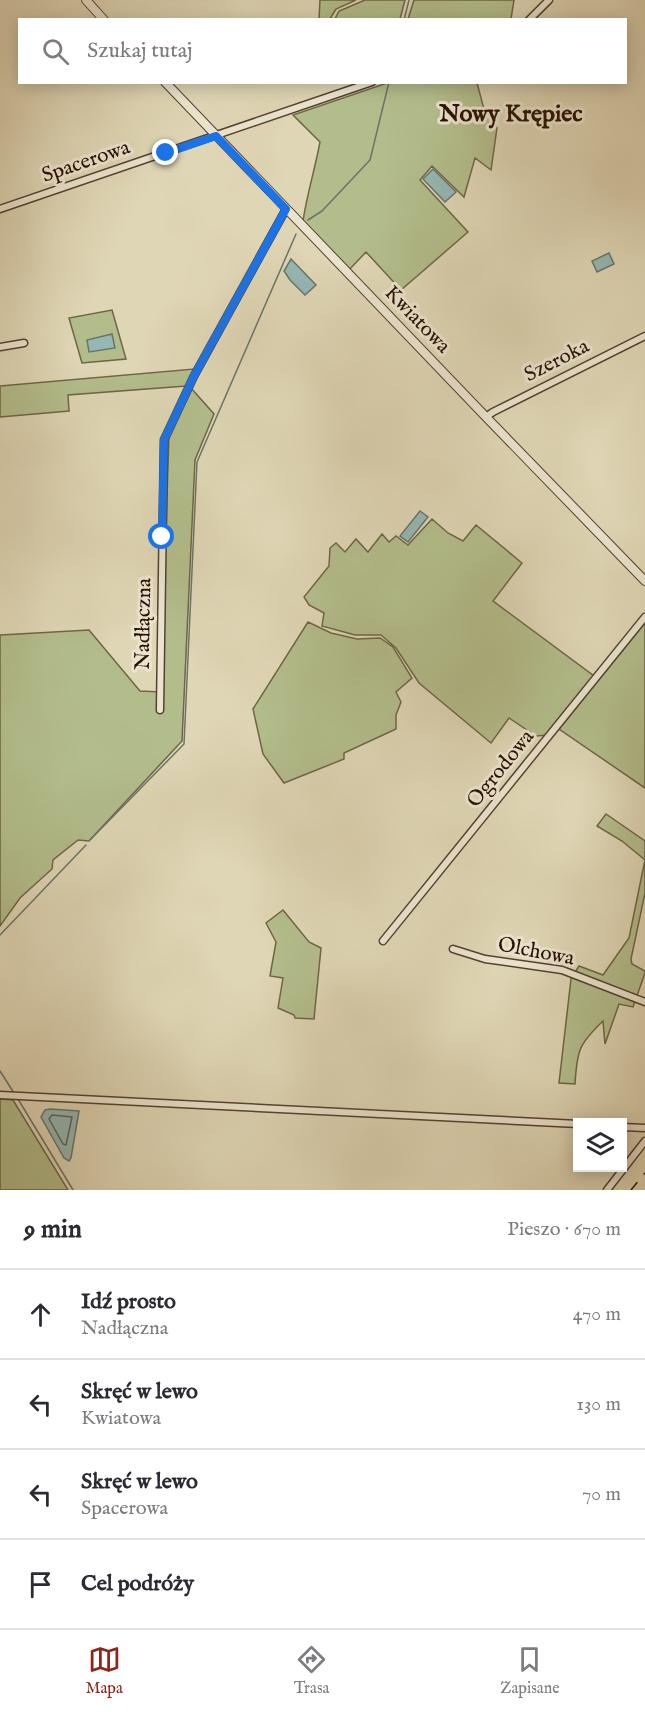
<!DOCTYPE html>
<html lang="pl">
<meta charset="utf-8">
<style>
:root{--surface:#fff;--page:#f2f2f3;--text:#2b2b33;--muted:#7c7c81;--line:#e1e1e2;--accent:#8f2418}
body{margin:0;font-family:"IM FELL English",serif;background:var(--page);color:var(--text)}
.controls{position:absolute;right:18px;bottom:18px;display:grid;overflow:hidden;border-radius:0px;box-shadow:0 3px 15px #0003}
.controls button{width:54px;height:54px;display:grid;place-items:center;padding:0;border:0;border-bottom:2px solid var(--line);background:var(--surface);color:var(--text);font:30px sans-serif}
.stop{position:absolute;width:18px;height:18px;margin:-14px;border:4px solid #1a73e8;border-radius:50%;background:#fff}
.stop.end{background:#1a73e8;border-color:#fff;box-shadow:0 2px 6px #0008}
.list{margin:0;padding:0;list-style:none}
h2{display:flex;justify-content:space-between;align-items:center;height:78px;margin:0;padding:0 24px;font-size:26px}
h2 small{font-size:20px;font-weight:400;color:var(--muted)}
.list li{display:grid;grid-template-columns:39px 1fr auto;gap:18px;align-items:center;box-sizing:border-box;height:90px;padding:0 24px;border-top:2px solid var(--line)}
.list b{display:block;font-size:22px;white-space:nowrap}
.list p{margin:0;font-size:20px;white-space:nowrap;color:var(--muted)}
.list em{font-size:20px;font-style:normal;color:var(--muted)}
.icon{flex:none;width:33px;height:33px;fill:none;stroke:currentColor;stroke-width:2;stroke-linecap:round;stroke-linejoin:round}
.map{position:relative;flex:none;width:645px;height:1190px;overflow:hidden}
.search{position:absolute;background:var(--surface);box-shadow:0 3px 15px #0003;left:18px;right:18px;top:18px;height:66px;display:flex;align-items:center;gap:15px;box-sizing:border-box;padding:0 21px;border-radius:0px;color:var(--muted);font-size:22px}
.sheet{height:438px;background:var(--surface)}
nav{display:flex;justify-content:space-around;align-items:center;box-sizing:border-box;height:84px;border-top:2px solid var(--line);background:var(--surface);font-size:16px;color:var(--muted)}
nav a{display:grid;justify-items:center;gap:3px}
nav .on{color:var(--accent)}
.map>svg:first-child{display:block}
</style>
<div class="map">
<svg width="645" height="1190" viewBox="0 0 645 1190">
<rect width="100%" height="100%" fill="#dfd6b5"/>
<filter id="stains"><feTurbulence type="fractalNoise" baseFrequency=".00333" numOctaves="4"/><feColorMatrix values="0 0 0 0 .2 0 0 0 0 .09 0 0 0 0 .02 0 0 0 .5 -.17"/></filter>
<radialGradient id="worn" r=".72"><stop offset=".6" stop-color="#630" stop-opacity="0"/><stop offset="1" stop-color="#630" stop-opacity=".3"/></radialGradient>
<path fill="#b3bd8c" stroke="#6e6646" stroke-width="1.5" d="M320,0H356L336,9L330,19L319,20Z
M365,0H405L400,19H335L339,11Z
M414,0H514L511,19H408Z
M387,83H477L484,109L497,128L491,170L475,158L464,197L432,166L420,180L468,232L401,290L366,252L349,270L303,221C307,194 315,169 320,142L293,115Z
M112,310L126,359L82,363L69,318Z
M194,369L186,386L68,395L69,411L0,417V386Z
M191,388L214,414L195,460L182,741L89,841L78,840L53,860L52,869L20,898L0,926V635L89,630L140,691L161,692L169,433Z
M432,519L448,533L463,541L476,525L522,563L493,601L594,676L547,735L536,736L509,718L491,743L419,683L396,648L381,635H355L322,626L324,613L309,605L304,597L329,566L330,548L336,543L345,552L356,539L368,552L382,534L389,542L396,536L408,545Z
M645,621V788L559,729Z
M308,622L331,633L357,639L380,638L393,647L412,678L396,692L401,702L396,715V729L344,753V759L284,783L263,754L253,709Z
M606,814L645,841V893L631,959L632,964L645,971V973L633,1007L619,1004L605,1044L603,1021C579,1044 577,1050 575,1084L559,1083L571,979L579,966L603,975L629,938L645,860L622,841L597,826Z
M283,910L309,942L321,948L314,1019L295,1018L294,1015L278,1008L283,978L270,976L276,942L266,923Z
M0,1099L13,1100L68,1190H0Z"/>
<path fill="#95b8b4" stroke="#69746c" stroke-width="1.5" d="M433,169L456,192L445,202L423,179Z
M609,253L614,264L597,272L592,261Z
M291,259L316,285L305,295L290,280L284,271Z
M112,334L115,348L89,352L87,340Z
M420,511L428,517L408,542L400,536Z
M50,1109L79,1111L71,1158L69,1161L64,1158L41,1117L45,1110Z"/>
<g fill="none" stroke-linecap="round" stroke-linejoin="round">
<path stroke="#5e645a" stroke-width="1.5" d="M52,1115L72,1117L66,1145L63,1144L49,1119Z"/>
<path stroke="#69746c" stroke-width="1.5" d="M404,20L409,0
M308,220L322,211L370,160L389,82
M91,839L184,744L197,462L296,234
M0,935L86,845
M0,1071L14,1093
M18,1099L73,1190"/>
<defs>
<path id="minor" d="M529,20L549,0
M0,209L372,82
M0,347L24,343
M486,417L493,412L645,336
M160,710L164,440L194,376L286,209
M383,941L645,617
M453,949L485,959L562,970L645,1002
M0,1095L578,1124
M622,1127L645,1128
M607,1190L645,1141"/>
<path id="tertiary" d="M86,0L104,20
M165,82L486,417L645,581"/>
</defs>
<use href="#minor" stroke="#56412d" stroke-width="9"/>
<use href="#tertiary" stroke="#56412d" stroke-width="10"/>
<use href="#minor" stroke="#eae4cf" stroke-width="6"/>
<use href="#tertiary" stroke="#eae4cf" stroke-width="8"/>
<path stroke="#280f00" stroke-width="1.5" stroke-dasharray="10 10" stroke-linecap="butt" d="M631,1190L645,1173"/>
</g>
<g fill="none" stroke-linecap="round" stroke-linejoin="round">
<path stroke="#1a73e8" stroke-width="8" d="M162,537L164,440L194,376L286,209L216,136L166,153"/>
</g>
<g text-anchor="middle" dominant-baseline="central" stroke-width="6" stroke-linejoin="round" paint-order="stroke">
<g font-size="21" fill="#280f00" stroke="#eae4cf">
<text transform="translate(86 162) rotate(-19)">Spacerowa</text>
<text transform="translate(417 320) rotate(46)">Kwiatowa</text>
<text transform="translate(557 361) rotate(-27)">Szeroka</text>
<text transform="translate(144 624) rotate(-89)">Nadłączna</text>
<text transform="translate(501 769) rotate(-51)">Ogrodowa</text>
<text transform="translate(536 952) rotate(11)">Olchowa</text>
</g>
<g font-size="24" font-weight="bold" fill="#280f00" stroke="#eae4cf">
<text x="511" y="114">Nowy Krępiec</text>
</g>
</g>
<rect width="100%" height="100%" filter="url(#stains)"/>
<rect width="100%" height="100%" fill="url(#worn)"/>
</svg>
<div class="controls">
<button><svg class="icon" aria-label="layers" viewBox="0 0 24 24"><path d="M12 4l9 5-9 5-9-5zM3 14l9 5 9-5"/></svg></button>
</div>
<div class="stop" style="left:162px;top:537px"></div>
<div class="stop end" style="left:166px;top:153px"></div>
<div class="search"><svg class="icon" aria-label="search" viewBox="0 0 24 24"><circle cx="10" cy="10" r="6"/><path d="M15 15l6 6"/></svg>Szukaj tutaj</div>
</div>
<section class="sheet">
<h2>9 min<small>Pieszo · 670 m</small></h2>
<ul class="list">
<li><svg class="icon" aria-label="ahead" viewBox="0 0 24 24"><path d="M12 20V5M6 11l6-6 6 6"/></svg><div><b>Idź prosto</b><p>Nadłączna</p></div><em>470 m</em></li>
<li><svg class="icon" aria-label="left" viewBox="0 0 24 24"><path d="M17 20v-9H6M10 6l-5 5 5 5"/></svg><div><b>Skręć w lewo</b><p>Kwiatowa</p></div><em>130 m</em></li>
<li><svg class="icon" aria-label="left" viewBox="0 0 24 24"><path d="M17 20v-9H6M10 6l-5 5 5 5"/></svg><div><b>Skręć w lewo</b><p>Spacerowa</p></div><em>70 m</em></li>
<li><svg class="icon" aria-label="arrive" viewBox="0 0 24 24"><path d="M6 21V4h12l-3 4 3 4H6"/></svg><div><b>Cel podróży</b></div></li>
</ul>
</section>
<nav>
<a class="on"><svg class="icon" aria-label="map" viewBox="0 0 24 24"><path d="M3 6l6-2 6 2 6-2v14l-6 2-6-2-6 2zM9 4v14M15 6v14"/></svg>Mapa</a>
<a><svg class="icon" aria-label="directions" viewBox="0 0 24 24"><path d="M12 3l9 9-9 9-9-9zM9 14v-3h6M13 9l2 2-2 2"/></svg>Trasa</a>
<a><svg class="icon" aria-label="saved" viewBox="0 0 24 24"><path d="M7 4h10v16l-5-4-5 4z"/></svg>Zapisane</a>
</nav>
